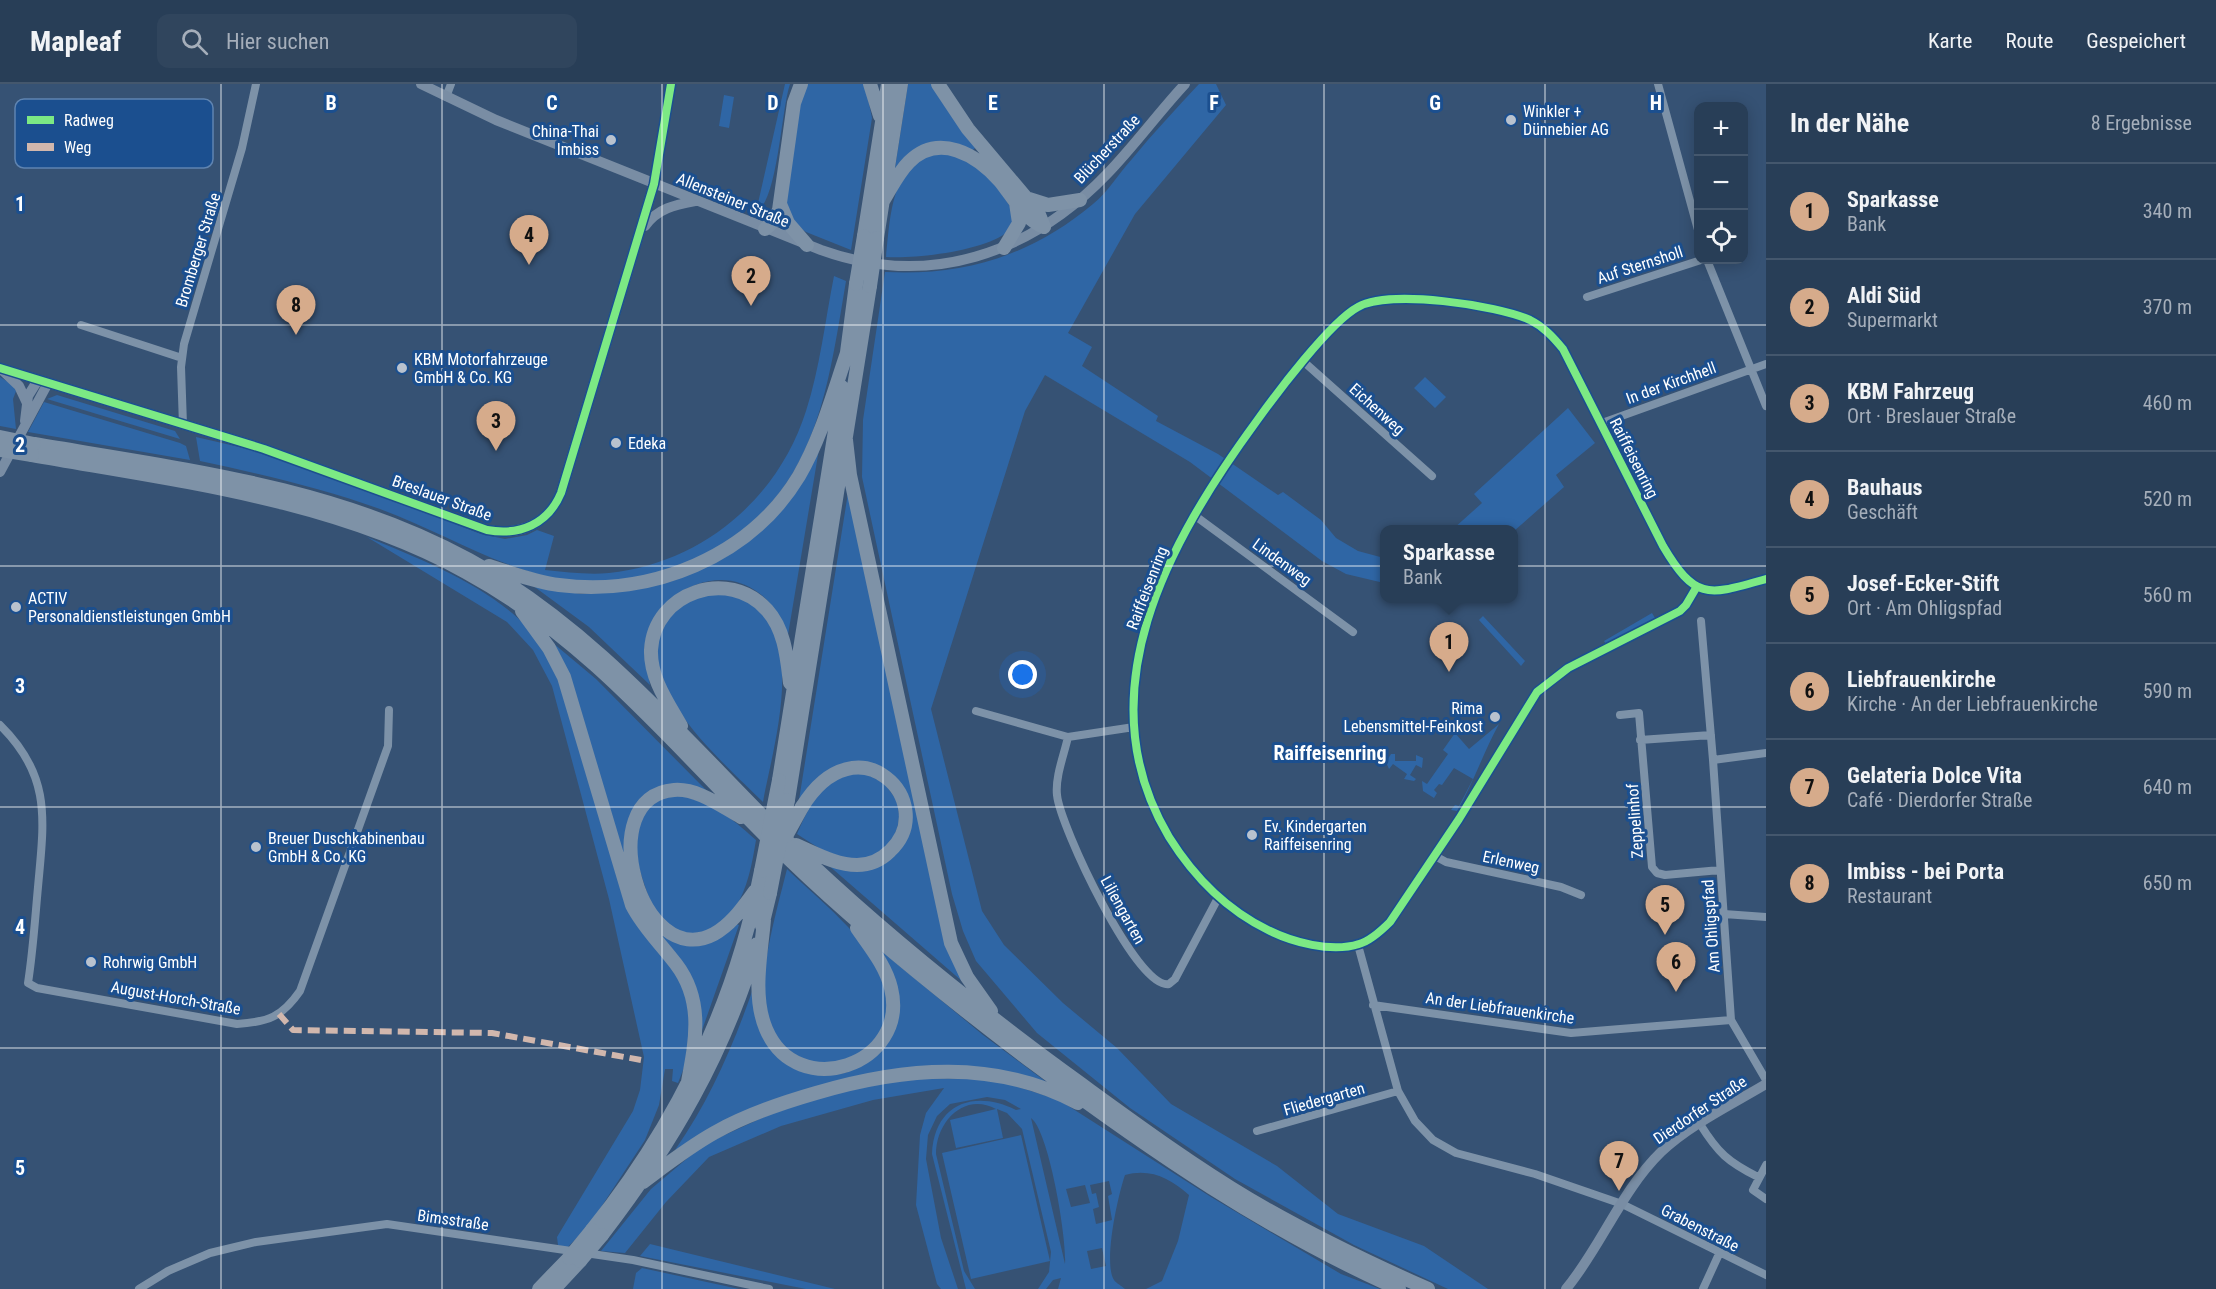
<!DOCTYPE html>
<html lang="de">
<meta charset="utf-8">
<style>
:root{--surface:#283e57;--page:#30455d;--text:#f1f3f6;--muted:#a5aeba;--line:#44576d;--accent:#d6ab8b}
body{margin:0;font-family:"Roboto Condensed",sans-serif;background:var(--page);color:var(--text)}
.controls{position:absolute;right:18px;top:18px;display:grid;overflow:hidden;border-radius:12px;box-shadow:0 3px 15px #0003}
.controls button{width:54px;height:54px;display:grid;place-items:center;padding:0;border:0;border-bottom:2px solid var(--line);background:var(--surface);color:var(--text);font:30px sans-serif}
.you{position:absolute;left:1023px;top:591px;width:21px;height:21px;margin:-15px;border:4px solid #fff;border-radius:50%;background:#1a73e8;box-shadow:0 0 0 9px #1a73e833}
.badge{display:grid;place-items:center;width:39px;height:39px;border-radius:50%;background:var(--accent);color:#111;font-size:20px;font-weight:700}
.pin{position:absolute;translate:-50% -50px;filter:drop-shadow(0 2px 3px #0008)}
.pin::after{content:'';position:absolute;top:32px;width:21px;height:18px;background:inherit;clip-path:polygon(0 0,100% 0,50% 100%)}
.popup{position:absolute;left:1380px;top:441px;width:138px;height:78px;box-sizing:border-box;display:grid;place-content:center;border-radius:12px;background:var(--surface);filter:drop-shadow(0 2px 4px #0005);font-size:20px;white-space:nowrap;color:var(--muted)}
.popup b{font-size:22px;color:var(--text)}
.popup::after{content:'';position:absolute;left:50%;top:100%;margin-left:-12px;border:12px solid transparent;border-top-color:var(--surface)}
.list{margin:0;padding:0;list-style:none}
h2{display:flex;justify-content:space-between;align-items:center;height:78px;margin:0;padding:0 24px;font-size:26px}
h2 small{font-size:20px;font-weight:400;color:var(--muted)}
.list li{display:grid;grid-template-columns:39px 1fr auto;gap:18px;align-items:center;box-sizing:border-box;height:96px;padding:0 24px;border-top:2px solid var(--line)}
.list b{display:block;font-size:22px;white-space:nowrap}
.list p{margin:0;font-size:20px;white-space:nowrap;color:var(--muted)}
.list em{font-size:20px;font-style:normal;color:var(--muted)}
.icon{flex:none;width:33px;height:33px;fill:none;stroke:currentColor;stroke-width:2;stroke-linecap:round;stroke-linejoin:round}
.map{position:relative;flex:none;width:1766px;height:1205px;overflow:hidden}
header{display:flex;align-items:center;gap:36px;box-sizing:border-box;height:84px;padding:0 30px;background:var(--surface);border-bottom:2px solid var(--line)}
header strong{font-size:28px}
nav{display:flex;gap:33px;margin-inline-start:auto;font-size:21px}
.search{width:420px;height:54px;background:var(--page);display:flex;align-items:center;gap:15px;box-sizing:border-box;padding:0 21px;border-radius:12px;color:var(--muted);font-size:22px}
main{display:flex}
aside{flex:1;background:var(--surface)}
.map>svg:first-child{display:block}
</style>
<header>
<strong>Mapleaf</strong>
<div class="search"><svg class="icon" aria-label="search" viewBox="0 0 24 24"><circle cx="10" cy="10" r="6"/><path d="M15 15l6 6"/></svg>Hier suchen</div>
<nav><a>Karte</a><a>Route</a><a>Gespeichert</a></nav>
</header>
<main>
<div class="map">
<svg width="1766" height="1205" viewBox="0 0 1766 1205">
<rect width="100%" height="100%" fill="#365274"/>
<path fill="#2f66a5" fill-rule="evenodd" d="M785,0H790C781,26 778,117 756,128Z
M805,0H865L872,34L851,166L806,148L792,138L785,117L796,21Z
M908,0H934L977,62L972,67L953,61L895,84Z
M1199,0H1216L1226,21L1135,130L1068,249L1092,263L1082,282L1158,332L1156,337L1218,370L1278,411L1283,408L1321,436L1336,454L1358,467L1384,474V499L1346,490L1322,477L1190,378L1045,291L1025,327L931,625L982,827L1004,861L1063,919L1117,964L1171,1020L1277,1082L1338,1130L1424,1162L1488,1205H1448L1354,1161L1235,1095L1130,1024L1037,949L976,877L963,847L952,810L862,393L863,336L885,188C964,192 1031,172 1093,120C1108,108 1119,89 1132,75C1153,49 1176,25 1199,0Z
M724,11L734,13L729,44L719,42Z
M953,69C986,87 998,100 1016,133C1013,138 1011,145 1006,149C982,167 916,175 886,173C890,139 890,85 929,71C936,69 946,70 953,69Z
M834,192L846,197C825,322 813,427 681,481C644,496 596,505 556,495C493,481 440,447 380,425C322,404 261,390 200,377L196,353L248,365L383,412L481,450L505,455L527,451L537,446L554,452L545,486C566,488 588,491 609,489C702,479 778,415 806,327C820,284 825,237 834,192Z
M0,293L13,301L16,307L13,315L16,345L0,342Z
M1425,293L1446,313L1435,324L1414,304Z
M57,311L175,347L180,355L47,315Z
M44,318L180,359L186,362L190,376L28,348Z
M1568,324L1595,359L1556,391L1564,403L1514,447L1453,445L1482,419L1474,410Z
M819,365L788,551C780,536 773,519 759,509C718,477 658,508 646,555C642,570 648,586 650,601L589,543L532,501L581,510L613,508L672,497L694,488L727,472Z
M848,409L963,898L827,780L867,784L910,735L870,679C837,675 818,691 799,716Z
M367,453C422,476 486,500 528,544C537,552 543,564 551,573L636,840L678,890L691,930L685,981L678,999L672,997L673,985H665L659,1021L645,1056L590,1140L567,1164L558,1161L557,1153L633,1027L640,1006L644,973L609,815L552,602L533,566L507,538Z
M701,510C712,510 728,508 738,512C812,541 773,661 763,718C724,679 618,590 670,530C677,521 692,516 701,510Z
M1652,529L1655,534L1606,560L1604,557Z
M1483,532L1525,577L1521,582L1479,536Z
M547,554L596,595L708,708L676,702L628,739L625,759L660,848C691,870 708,859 736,840L739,841L701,949L699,930L647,842Z
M1499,640C1483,669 1474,698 1457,727L1451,726L1455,721L1459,722L1473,695L1454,684L1442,701L1439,700L1434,706L1437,709L1434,714L1423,707L1422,697L1427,700L1448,670L1443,666L1455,649L1469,665Z
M1391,670H1395V677H1416V671L1423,674L1422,684L1416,681L1410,691L1416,695L1414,697L1404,695L1407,690L1393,680L1389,685L1386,678Z
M864,689C874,694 887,699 893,710C911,740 886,779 851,775C831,774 813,760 797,750C806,729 818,703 840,692C846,689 857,690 864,689Z
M671,710C709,716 728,731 756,756C752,780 748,804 734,826C728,836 717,844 706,847C666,858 652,826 642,793C637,778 632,755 637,739C642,723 658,717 671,710Z
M787,785C816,813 870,856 883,893C913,976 794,1020 765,928C756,897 779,818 787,785Z
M873,860L983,951L1053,1003L1035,996L857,993L675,1066C710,1016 734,960 754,902L757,930L805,987C856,1001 872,975 895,937Z
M951,992L1003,998L1059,1016L1211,1113L1341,1190L1380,1205H1146L1162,1197L1178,1157L1189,1111C1170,1094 1150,1084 1125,1091C1118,1111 1103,1179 1114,1196C1116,1199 1122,1202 1125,1205H1058L1061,1194L1053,1196L1046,1205H1038L1049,1188L1051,1168L1022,1045L1007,1029L997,1025L1003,1054L956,1064L950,1036L996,1025C964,1008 936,1038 936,1070L964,1187L975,1205H966L932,1070C934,1020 974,1005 1016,1026L1021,1025L1005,1016L987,1013L950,1020L937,1032L928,1051L926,1075L941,1154L958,1205H941L937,1200L916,1121L920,1051L926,1029L944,1004L873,1016L781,1042L709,1073L666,1118L625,1169L601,1167L651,1105L703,1061L777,1027L825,1011L873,1000ZM1031,1034C1049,1047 1067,1155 1065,1180ZM1109,1097L1112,1110L1108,1112L1112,1136L1096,1140L1093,1125L1099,1123L1096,1109L1092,1110L1090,1101ZM1085,1101L1090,1119L1071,1123L1066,1105ZM1102,1164L1106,1182L1091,1185L1087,1167Z
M1021,1051L1050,1177L971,1195L942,1069Z
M650,1160L835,1205H806L640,1172Z
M642,1184L739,1205H633L636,1189Z"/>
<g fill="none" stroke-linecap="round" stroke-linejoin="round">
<path stroke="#7d92a8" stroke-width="8" d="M1658,0L1698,146
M446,13L451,0
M654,100L671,0
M1707,176L1766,322
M1587,213L1701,176
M81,241L182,274
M1304,278L1432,392
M1602,339L1766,280
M183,341L181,283L184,260L242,64L256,0
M1194,431L1353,548
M1696,504L1686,521L1680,527L1568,584L1537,608L1459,735L1390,838C1381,847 1370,857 1359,860C1331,869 1292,858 1268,846C1225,825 1194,793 1169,753C1083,609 1169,457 1256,338C1276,310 1330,238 1358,223C1389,205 1497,221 1530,236C1544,243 1553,253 1563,265L1663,462C1696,518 1709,511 1766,495
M1701,537L1713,676
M976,627L1068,653L1134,643
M1620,631L1639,629L1652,783L1657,789L1665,791L1720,786
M0,641C52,692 44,736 38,803C35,835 33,867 28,899L37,904L237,940C268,938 282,933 300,907L388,662L389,626
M1068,653C1064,671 1055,693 1057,711C1060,742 1137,906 1169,900L1175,895L1218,814
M1640,656L1711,651
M1766,669L1713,676L1731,936L1766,996
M1435,772L1446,778L1561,803L1581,811
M1724,830L1766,833
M1358,861L1398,1007L1415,1037L1433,1056L1456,1069L1535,1090L1622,1120L1766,1191
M1373,921L1571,949L1731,936
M1700,1040C1718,1069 1728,1078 1758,1093
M1257,1047L1398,1007
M1766,1081L1753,1106L1766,1115
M139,1205L168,1187L210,1169L256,1158L387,1140L633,1176L769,1205
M1703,1205L1719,1170"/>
<path stroke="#798da4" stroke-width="10" d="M421,0L496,36L821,166C929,205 1030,170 1107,90C1135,61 1158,29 1185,0
M645,142C658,124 675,121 696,117
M0,284L264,365L487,446C520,452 548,440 561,409L654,100
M3,287L19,302L27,319
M25,337L28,312L38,296
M0,388L48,299
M1566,1205C1601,1163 1621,1107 1661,1068C1691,1040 1731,1021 1766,1000"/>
<path stroke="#7e92a7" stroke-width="14" d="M870,0L880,32
M938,0L968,45L1038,128L1044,143
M1029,115L1048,121L1080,116
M883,117C891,104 898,89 909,78C939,48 977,71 1000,97C1013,113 1024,135 1044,143
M780,120L788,139L807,161
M765,145L774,137L779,126L794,19L801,0
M864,152L888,0
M877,154L901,0
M1004,164L1019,139L1016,119
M846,276L856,200
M846,356L850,391L951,859L967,893L991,927
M34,360C182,385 336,403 469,476C605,551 700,675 811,780C891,855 975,922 1063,987C1124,1031 1184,1076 1249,1115C1307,1149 1367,1178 1428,1205
M32,371C179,397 333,415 466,488C595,558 686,676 790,776C867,850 951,917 1036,981C1151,1067 1268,1147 1399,1205
M489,482C512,489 535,498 559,501C651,513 750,473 799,392C821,354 833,310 847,269
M522,527L549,564L564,593L632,821C643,843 661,860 676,880C705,918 695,960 687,1003
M681,642C668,619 650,594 651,566C654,508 729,483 767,526C785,546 787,574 790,599
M779,696L842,303
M788,716L870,202
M741,733C721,722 697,704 674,706C591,712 640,889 714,850C732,840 743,823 755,807
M796,761C815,769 836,781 857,781C869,781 881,776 890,767C941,719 857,633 802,723
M764,836C761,870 752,912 766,945C797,1019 910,981 891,904C886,882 870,863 857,844
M762,842L770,809
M643,1098C666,1081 689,1063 714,1049C746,1031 781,1019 816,1009C904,983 995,975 1078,1019
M592,1146C677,1040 735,920 761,787
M602,1151C672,1060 724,971 757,860
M539,1205L569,1174
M554,1205L580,1177"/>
<path stroke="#7e92a7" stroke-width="14" d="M856,200L864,152
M870,202L877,154
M0,353L34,360
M0,366L32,371
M786,752L802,723
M761,787L779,696
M770,809L788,716
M569,1174L592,1146
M580,1177L602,1151"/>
<path stroke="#d1b7ad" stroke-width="6" stroke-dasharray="12 6" stroke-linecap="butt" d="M279,930L293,946L492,949L641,976"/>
<defs>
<path id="cycleway" d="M0,284L264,365L487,446C520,452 548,440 561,409L654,100L671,0
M1696,504L1686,521L1680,527L1568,584L1537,608L1459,735L1390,838C1381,847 1370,857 1359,860C1331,869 1292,858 1268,846C1225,825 1194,793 1169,753C1083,609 1169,457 1256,338C1276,310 1330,238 1358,223C1389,205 1497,221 1530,236C1544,243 1553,253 1563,265L1663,462C1696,518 1709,511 1766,495"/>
</defs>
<use href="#cycleway" stroke="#1b4f8f" stroke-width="11"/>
<use href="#cycleway" stroke="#7ce984" stroke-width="8"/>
</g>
<path fill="none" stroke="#fff" stroke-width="1.5" stroke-opacity="0.55" d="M221,0V1205M442,0V1205M662,0V1205M883,0V1205M1104,0V1205M1324,0V1205M1545,0V1205M0,241H1766M0,482H1766M0,723H1766M0,964H1766"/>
<g fill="#b9c2ce" stroke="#1b4f8f" stroke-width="2">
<circle cx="1511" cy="36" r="6"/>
<circle cx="611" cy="56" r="6"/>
<circle cx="402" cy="284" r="6"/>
<circle cx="616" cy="359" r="6"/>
<circle cx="16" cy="523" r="6"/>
<circle cx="1495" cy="633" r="6"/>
<circle cx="1252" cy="751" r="6"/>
<circle cx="256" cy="763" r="6"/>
<circle cx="91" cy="878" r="6"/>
</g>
<g text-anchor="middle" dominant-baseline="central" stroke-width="6" stroke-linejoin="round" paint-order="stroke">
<g font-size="16" fill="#fff" stroke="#1b4f8f" text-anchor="start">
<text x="1523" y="27">Winkler +<tspan x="1523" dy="18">Dünnebier AG</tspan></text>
<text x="599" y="47" text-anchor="end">China-Thai<tspan x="599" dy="18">Imbiss</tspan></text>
<text x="414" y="275">KBM Motorfahrzeuge<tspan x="414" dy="18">GmbH &amp; Co. KG</tspan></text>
<text x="628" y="359">Edeka</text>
<text x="28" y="514">ACTIV<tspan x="28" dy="18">Personaldienstleistungen GmbH</tspan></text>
<text x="1483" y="624" text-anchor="end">Rima<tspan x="1483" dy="18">Lebensmittel-Feinkost</tspan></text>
<text x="1264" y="742">Ev. Kindergarten<tspan x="1264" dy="18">Raiffeisenring</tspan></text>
<text x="268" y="754">Breuer Duschkabinenbau<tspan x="268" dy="18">GmbH &amp; Co. KG</tspan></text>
<text x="103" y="878">Rohrwig GmbH</text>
</g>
<g font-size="16" fill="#fff" stroke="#1b4f8f">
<text transform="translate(1107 65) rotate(-47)">Blücherstraße</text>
<text transform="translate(733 116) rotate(22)">Allensteiner Straße</text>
<text transform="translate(198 166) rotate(-73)">Bromberger Straße</text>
<text transform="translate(1640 181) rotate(-18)">Auf Sternsholl</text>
<text transform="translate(1671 299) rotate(-20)">In der Kirchhell</text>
<text transform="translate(1377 325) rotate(42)">Eichenweg</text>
<text transform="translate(1634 374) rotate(63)">Raiffeisenring</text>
<text transform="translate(442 414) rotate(20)">Breslauer Straße</text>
<text transform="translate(1282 478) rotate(36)">Lindenweg</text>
<text transform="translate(1147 504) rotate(-69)">Raiffeisenring</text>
<text transform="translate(1635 737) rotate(-94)">Zeppelinhof</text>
<text transform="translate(1511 778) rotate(12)">Erlenweg</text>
<text transform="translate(1123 826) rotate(61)">Liliengarten</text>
<text transform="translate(1711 842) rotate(-94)">Am Ohligspfad</text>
<text transform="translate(176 914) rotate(10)">August-Horch-Straße</text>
<text transform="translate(1500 924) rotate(8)">An der Liebfrauenkirche</text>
<text transform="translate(1324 1015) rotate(-16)">Fliedergarten</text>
<text transform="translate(1700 1026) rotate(-34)">Dierdorfer Straße</text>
<text transform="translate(453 1136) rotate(8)">Bimsstraße</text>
<text transform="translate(1700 1144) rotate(27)">Grabenstraße</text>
</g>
<g font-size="20" font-weight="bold" fill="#fff" stroke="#1b4f8f">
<text x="1330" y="669">Raiffeisenring</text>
</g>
</g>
<rect x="15" y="15" width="198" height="69" rx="9" fill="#1b4f8f" stroke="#5f84b1" stroke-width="1.5"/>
<rect x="27" y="32" width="27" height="8" fill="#7ce984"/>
<rect x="27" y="59" width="27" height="8" fill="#d1b7ad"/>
<g font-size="16" fill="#fff">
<text x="64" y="42">Radweg</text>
<text x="64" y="69">Weg</text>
</g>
<g font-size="20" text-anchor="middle" font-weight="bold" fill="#fff" stroke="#1b4f8f" stroke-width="6" stroke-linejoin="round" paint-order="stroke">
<text x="331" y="26">B</text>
<text x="552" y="26">C</text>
<text x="773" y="26">D</text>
<text x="993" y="26">E</text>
<text x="1214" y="26">F</text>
<text x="1435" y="26">G</text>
<text x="1656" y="26">H</text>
<text x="20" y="127">1</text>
<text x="20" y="368">2</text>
<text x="20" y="609">3</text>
<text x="20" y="850">4</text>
<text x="20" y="1091">5</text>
</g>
</svg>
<div class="controls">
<button>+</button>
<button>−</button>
<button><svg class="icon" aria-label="locate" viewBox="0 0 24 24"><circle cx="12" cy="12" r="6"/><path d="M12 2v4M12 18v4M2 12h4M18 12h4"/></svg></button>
</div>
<div class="you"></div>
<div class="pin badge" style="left:1449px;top:588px">1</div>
<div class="popup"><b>Sparkasse</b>Bank</div>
<div class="pin badge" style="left:751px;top:222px">2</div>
<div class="pin badge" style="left:496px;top:367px">3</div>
<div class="pin badge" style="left:529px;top:181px">4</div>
<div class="pin badge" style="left:1665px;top:851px">5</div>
<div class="pin badge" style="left:1676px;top:908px">6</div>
<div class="pin badge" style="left:1619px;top:1107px">7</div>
<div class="pin badge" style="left:296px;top:251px">8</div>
</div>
<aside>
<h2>In der Nähe<small>8 Ergebnisse</small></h2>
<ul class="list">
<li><span class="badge">1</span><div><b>Sparkasse</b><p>Bank</p></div><em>340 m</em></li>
<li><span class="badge">2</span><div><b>Aldi Süd</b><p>Supermarkt</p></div><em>370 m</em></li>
<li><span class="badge">3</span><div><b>KBM Fahrzeug</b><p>Ort · Breslauer Straße</p></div><em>460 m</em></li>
<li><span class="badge">4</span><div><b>Bauhaus</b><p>Geschäft</p></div><em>520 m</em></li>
<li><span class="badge">5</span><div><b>Josef-Ecker-Stift</b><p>Ort · Am Ohligspfad</p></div><em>560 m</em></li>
<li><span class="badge">6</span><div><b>Liebfrauenkirche</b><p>Kirche · An der Liebfrauenkirche</p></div><em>590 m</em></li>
<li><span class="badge">7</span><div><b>Gelateria Dolce Vita</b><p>Café · Dierdorfer Straße</p></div><em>640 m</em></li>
<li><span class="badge">8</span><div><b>Imbiss - bei Porta</b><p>Restaurant</p></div><em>650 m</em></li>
</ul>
</aside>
</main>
